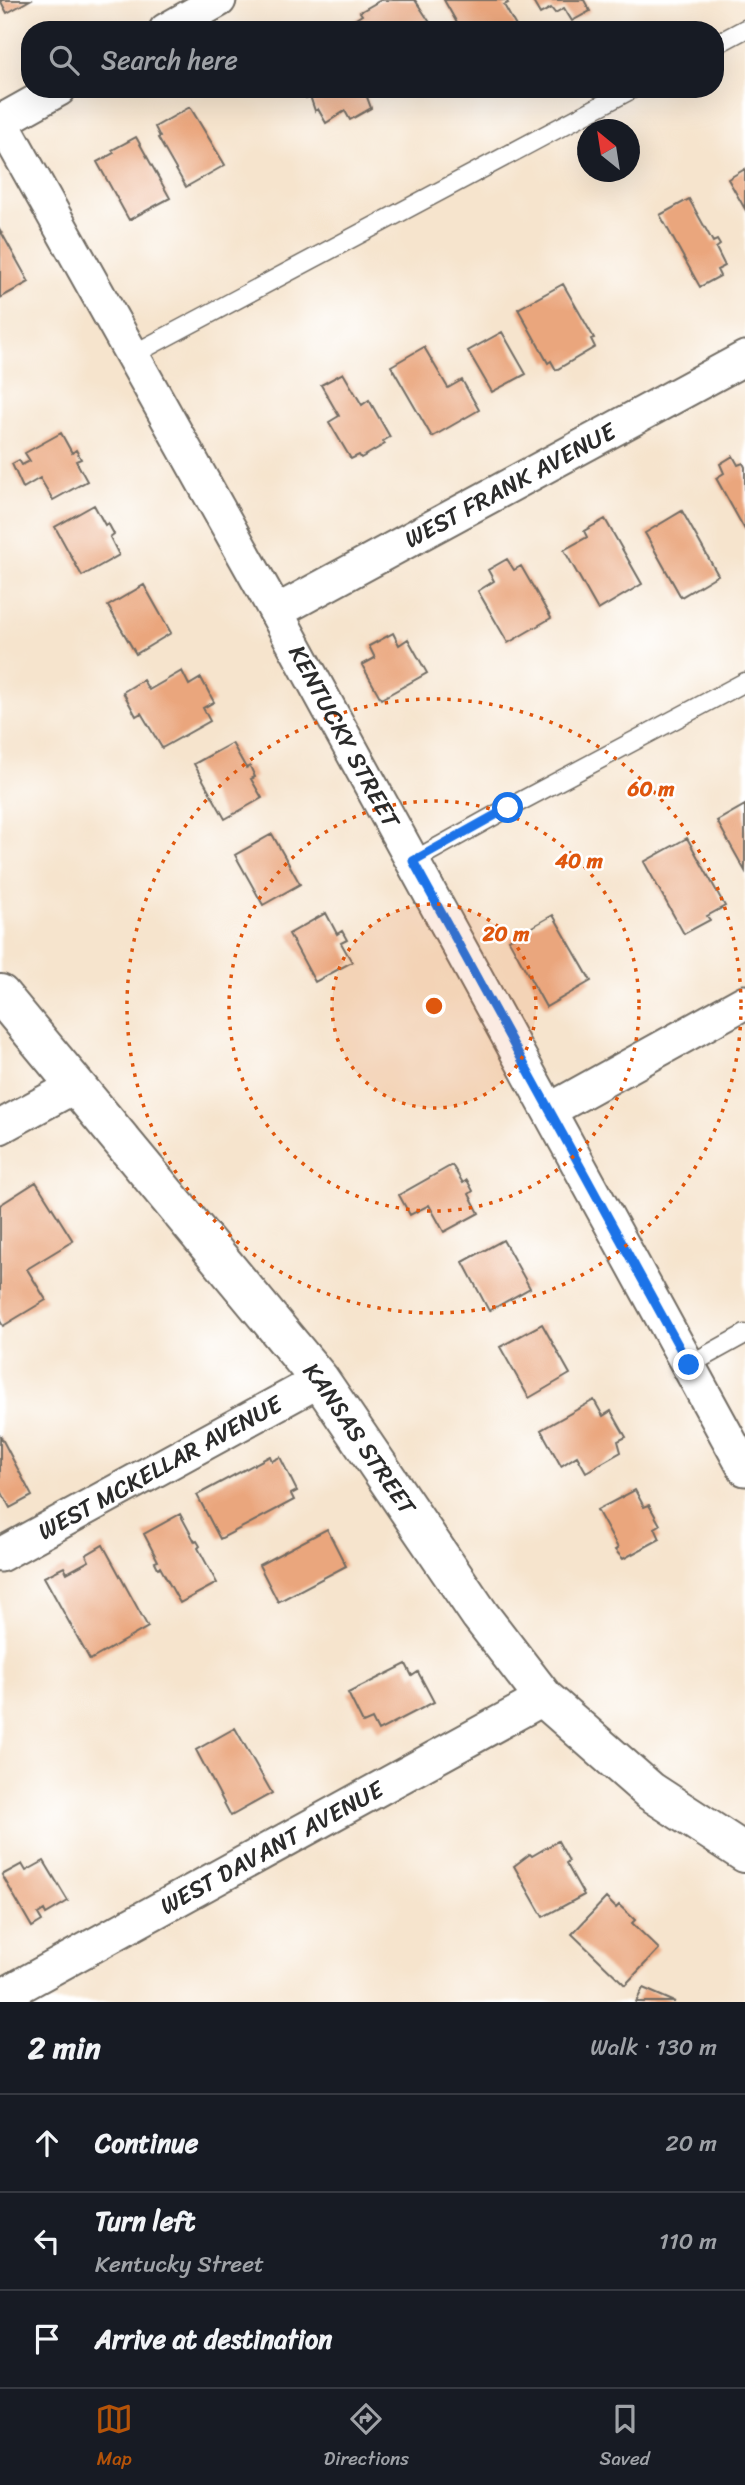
<!DOCTYPE html>
<meta charset="utf-8">
<style>
:root{--surface:#171b24;--page:#20242c;--text:#f1f3f6;--muted:#9ea1a6;--line:#363941;--accent:#b45309}
body{margin:0;font-family:Sriracha,sans-serif;background:var(--page);color:var(--text)}
.compass{position:absolute;left:577px;top:119px;width:63px;height:63px;border-radius:50%;background:var(--surface);box-shadow:0 7px 28px #0002;rotate:330deg}
.stop{position:absolute;width:21px;height:21px;margin:-16px;border:5px solid #1a73e8;border-radius:50%;background:#fff}
.stop.end{background:#1a73e8;border-color:#fff;box-shadow:0 2px 7px #0008}
.list{margin:0;padding:0;list-style:none}
h2{display:flex;justify-content:space-between;align-items:center;height:91px;margin:0;padding:0 28px;font-size:30px}
h2 small{font-size:23px;font-weight:400;color:var(--muted)}
.list li{display:grid;grid-template-columns:46px 1fr auto;gap:21px;align-items:center;box-sizing:border-box;height:98px;padding:0 28px;border-top:2px solid var(--line)}
.list b{display:block;font-size:26px;white-space:nowrap}
.list p{margin:0;font-size:23px;white-space:nowrap;color:var(--muted)}
.list em{font-size:23px;font-style:normal;color:var(--muted)}
.icon{flex:none;width:38px;height:38px;fill:none;stroke:currentColor;stroke-width:2;stroke-linecap:round;stroke-linejoin:round}
.map{position:relative;flex:none;width:745px;height:2002px;overflow:hidden}
.search{position:absolute;background:var(--surface);box-shadow:0 7px 28px #0002;left:21px;right:21px;top:21px;height:77px;display:flex;align-items:center;gap:18px;box-sizing:border-box;padding:0 24px;border-radius:28px;color:var(--muted);font-size:26px}
.sheet{height:385px;background:var(--surface)}
nav{display:flex;justify-content:space-around;align-items:center;box-sizing:border-box;height:98px;border-top:2px solid var(--line);background:var(--surface);font-size:19px;color:var(--muted)}
nav a{display:grid;justify-items:center;gap:4px}
nav .on{color:var(--accent)}
.map>svg:first-child{display:block}
</style>
<div class="map">
<svg width="745" height="2002" viewBox="0 0 745 2002">
<rect width="100%" height="100%" fill="#fff"/>
<filter id="ink" filterUnits="userSpaceOnUse"><feTurbulence type="fractalNoise" baseFrequency=".0143" numOctaves="2"/><feDisplacementMap in="SourceGraphic" scale="14" xChannelSelector="R" yChannelSelector="G"/><feConvolveMatrix kernelMatrix="1 2 1 2 8 2 1 2 1" color-interpolation-filters="sRGB"/></filter>
<filter id="wash" filterUnits="userSpaceOnUse"><feTurbulence type="fractalNoise" baseFrequency=".00686" numOctaves="4" result="noise"/><feDisplacementMap in="SourceGraphic" scale="28" xChannelSelector="R" yChannelSelector="G"/><feGaussianBlur stdDeviation="1.57" result="paint"/><feColorMatrix in="noise" values="0 0 0 0 0 0 0 0 0 0 0 0 0 0 0 0 0 1.4 0 .05"/><feComposite in="paint" operator="in"/></filter>
<g filter="url(#wash)">
<rect width="100%" height="100%" fill="#f6e4cd"/>
<g id="blocks">
<path fill="#eaa67d" d="M0,0H30L7,13Z
M381,0H415L431,24L429,25L432,30H355L351,22L362,15L360,12Z
M444,0H506L508,3L504,5L518,30H461Z
M532,0H584L590,11L572,21L564,8L555,13L551,8L540,14Z
M301,89H364L371,108L350,120L345,111L326,123L318,109L315,111L310,96L306,98Z
M190,107L225,165L186,187L158,138L160,137L155,127Z
M136,137L170,198L129,220L97,162L114,153L112,150Z
M745,169V209L728,179Z
M689,199L713,242L717,240L720,245L716,248L725,266L717,270L720,276L700,287L660,215Z
M0,230L29,282L0,298Z
M563,284L594,338L591,339L595,347L556,370L551,361L548,363L518,309Z
M502,332L526,374L492,392L468,351Z
M424,347L448,388L462,380L479,410L432,437L391,366Z
M343,373L362,405L369,400L390,437L383,441L385,444L361,458L359,455L351,459L329,422L339,416L321,385Z
M61,433L72,453L76,450L81,459L76,461L87,481L53,500L40,478L23,488L12,464L19,460L22,465L30,461L25,453Z
M733,456L738,465L743,463L745,467V530L716,478L724,473L720,464Z
M94,505L105,525L108,523L114,534L110,537L119,555L82,576L55,527Z
M682,511L718,575L681,597L645,533Z
M605,519L642,584L598,610L564,550L587,537L584,531Z
M507,559L514,570L521,566L551,618L508,643L478,591L494,581L488,570Z
M144,585L171,633L136,654L108,606Z
M393,633L399,645L408,639L427,673L381,699L362,665L375,658L369,646Z
M182,671L189,685L201,678L214,702L203,708L210,721L162,748L141,713L136,716L123,692L143,680L149,690Z
M232,743L246,768L250,766L255,777L251,779L262,798L225,819L194,764Z
M745,805V871L717,821Z
M272,834L300,884L263,905L235,855Z
M687,838L725,906L707,916L710,920L684,934L644,862Z
M326,913L337,934L342,931L347,940L341,943L352,962L315,982L289,934Z
M553,915L591,981L546,1007L509,940Z
M452,1165L463,1183L467,1180L473,1191L469,1194L479,1213L444,1232L429,1205L410,1215L399,1195Z
M36,1182L73,1241L27,1269L46,1300L3,1326L0,1321V1205Z
M503,1240L530,1288L489,1311L463,1262Z
M542,1324L570,1374L529,1398L500,1347Z
M594,1400L603,1416L611,1411L626,1437L618,1441L621,1452L586,1472L577,1456L561,1466L541,1430Z
M0,1435L32,1496L10,1508L0,1489Z
M270,1456L272,1461L280,1457L297,1491L291,1494L294,1500L220,1539L197,1495Z
M635,1490L644,1507L649,1505L660,1525L655,1528L660,1539L623,1559L615,1550L618,1548L597,1510Z
M180,1514L195,1542L197,1541L200,1546L198,1548L217,1583L180,1603L160,1567L158,1568L155,1562L158,1561L144,1534Z
M327,1529L346,1566L278,1602L259,1565Z
M103,1545L148,1627L90,1660L44,1577L64,1567L67,1573L89,1561L86,1555Z
M406,1664L412,1676L418,1672L434,1702L378,1731L372,1719L363,1723L348,1693Z
M235,1728L272,1793L231,1816L196,1750Z
M558,1841L569,1861L566,1863L584,1895L543,1917L514,1866L530,1854L532,1856Z
M44,1861L68,1901L46,1914L44,1910L38,1914L42,1921L32,1927L2,1875L22,1864L26,1871Z
M606,1898L616,1908L619,1905L635,1920L632,1923L659,1949L625,1985L572,1934Z
M643,1988L675,2002H636Z"/>
</g>
</g>
<g filter="url(#ink)">
<use href="#blocks" fill-opacity="0" stroke="#726c64" stroke-width="2"/>
<g fill="none" stroke-linecap="round" stroke-linejoin="round">
<defs>
<path id="lane" d="M715,45L745,29
M132,355L632,89
M413,861L508,808L745,682
M689,1365L745,1334"/>
<g id="street">
<path d="M166,30L219,0"/>
<path id="s1" d="M0,119L276,612L745,1469"/>
<path d="M0,122L59,89"/>
<path id="s2" d="M276,612L745,358"/>
<path d="M550,1110L745,1002"/>
<path d="M0,1127L75,1086"/>
<path id="s3" d="M0,1555L320,1380"/>
<path id="s4" d="M0,1997L544,1698"/>
</g>
<g id="secondary">
<path id="s5" d="M0,994L320,1380L480,1615L544,1698L650,1791L745,1853"/>
</g>
</defs>
<use href="#lane" stroke="#726c64" stroke-width="21"/>
<use href="#street" stroke="#726c64" stroke-width="37"/>
<use href="#secondary" stroke="#726c64" stroke-width="42"/>
<use href="#lane" stroke="#fff" stroke-width="18"/>
<use href="#street" stroke="#fff" stroke-width="33"/>
<use href="#secondary" stroke="#fff" stroke-width="38"/>
</g>
</g>
<g fill="none" stroke-linecap="round" stroke-linejoin="round" filter="url(#ink)">
<path stroke="#1a73e8" stroke-width="9" d="M508,808L413,861L689,1365"/>
</g>
<circle cx="434" cy="1006" r="102" fill="#df570e" fill-opacity=".12"/>
<g fill="none" stroke="#df570e" stroke-width="3.5" stroke-dasharray="3.5 7">
<circle cx="434" cy="1006" r="102"/>
<circle cx="434" cy="1006" r="205"/>
<circle cx="434" cy="1006" r="307"/>
</g>
<g text-anchor="middle" dominant-baseline="central" stroke-width="5" stroke-linejoin="round" paint-order="stroke">
<g font-size="24" fill="#2b2b2b" stroke="#fff">
<text stroke="none"><textPath href="#s2" startOffset="266">WEST FRANK AVENUE</textPath></text>
<text stroke="none"><textPath href="#s1" startOffset="707">KENTUCKY STREET</textPath></text>
<text stroke="none"><textPath href="#s5" startOffset="572">KANSAS STREET</textPath></text>
<text stroke="none"><textPath href="#s3" startOffset="182">WEST MCKELLAR AVENUE</textPath></text>
<text stroke="none"><textPath href="#s4" startOffset="310">WEST DAVANT AVENUE</textPath></text>
</g>
</g>
<circle cx="434" cy="1006" r="10" fill="#df570e" stroke="#fff" stroke-width="3.5"/>
<g font-size="21" text-anchor="middle" font-weight="bold" fill="#df570e" stroke="#fff" stroke-width="5" stroke-linejoin="round" paint-order="stroke">
<text x="651" y="796">60 m</text>
<text x="579" y="868">40 m</text>
<text x="506" y="941">20 m</text>
</g>
</svg>
<svg class="compass" viewBox="-18 -18 36 36"><path d="M0-13l5 13h-10z" fill="#e53935"/><path d="M0 13l5-13h-10z" fill="#9ea1a6"/></svg>
<div class="stop" style="left:508px;top:808px"></div>
<div class="stop end" style="left:689px;top:1365px"></div>
<div class="search"><svg class="icon" aria-label="search" viewBox="0 0 24 24"><circle cx="10" cy="10" r="6"/><path d="M15 15l6 6"/></svg>Search here</div>
</div>
<section class="sheet">
<h2>2 min<small>Walk · 130 m</small></h2>
<ul class="list">
<li><svg class="icon" aria-label="ahead" viewBox="0 0 24 24"><path d="M12 20V5M6 11l6-6 6 6"/></svg><div><b>Continue</b></div><em>20 m</em></li>
<li><svg class="icon" aria-label="left" viewBox="0 0 24 24"><path d="M17 20v-9H6M10 6l-5 5 5 5"/></svg><div><b>Turn left</b><p>Kentucky Street</p></div><em>110 m</em></li>
<li><svg class="icon" aria-label="arrive" viewBox="0 0 24 24"><path d="M6 21V4h12l-3 4 3 4H6"/></svg><div><b>Arrive at destination</b></div></li>
</ul>
</section>
<nav>
<a class="on"><svg class="icon" aria-label="map" viewBox="0 0 24 24"><path d="M3 6l6-2 6 2 6-2v14l-6 2-6-2-6 2zM9 4v14M15 6v14"/></svg>Map</a>
<a><svg class="icon" aria-label="directions" viewBox="0 0 24 24"><path d="M12 3l9 9-9 9-9-9zM9 14v-3h6M13 9l2 2-2 2"/></svg>Directions</a>
<a><svg class="icon" aria-label="saved" viewBox="0 0 24 24"><path d="M7 4h10v16l-5-4-5 4z"/></svg>Saved</a>
</nav>
